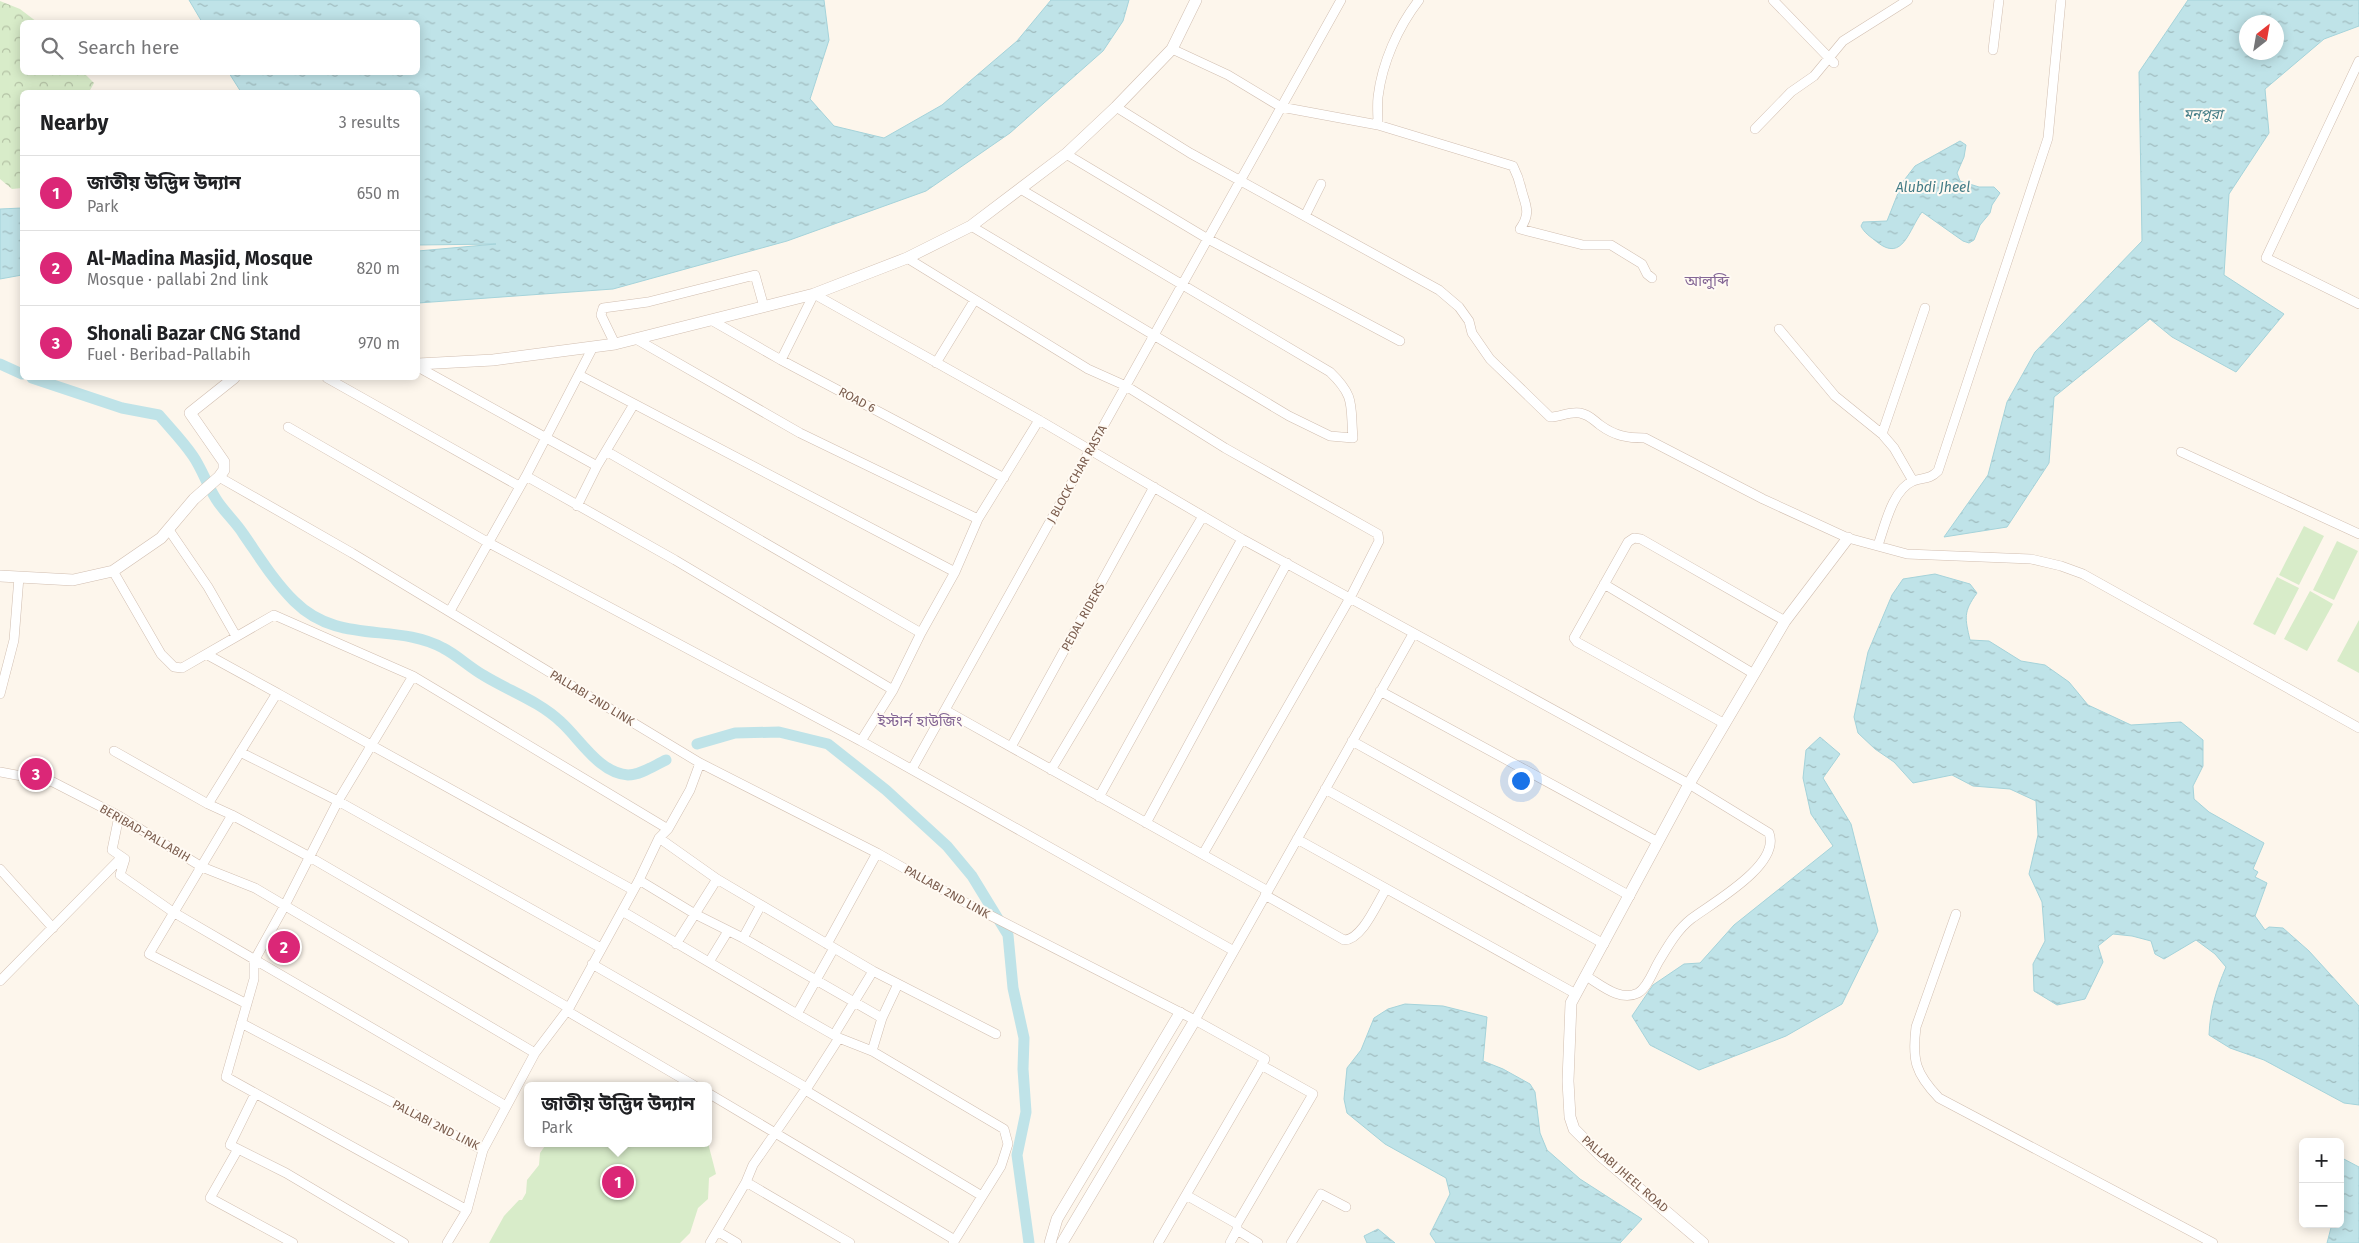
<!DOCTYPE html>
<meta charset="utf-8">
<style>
:root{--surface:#fff;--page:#f6f6f6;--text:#202124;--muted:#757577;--line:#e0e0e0;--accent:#db2777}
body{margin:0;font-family:"Fira Sans","Noto Sans Bengali",sans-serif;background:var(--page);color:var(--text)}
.controls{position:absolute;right:15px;bottom:15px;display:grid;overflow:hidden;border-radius:8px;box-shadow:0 2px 12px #0003}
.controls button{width:45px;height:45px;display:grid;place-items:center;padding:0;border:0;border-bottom:1px solid var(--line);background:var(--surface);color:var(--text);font:25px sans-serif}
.compass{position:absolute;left:2239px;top:15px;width:45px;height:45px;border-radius:50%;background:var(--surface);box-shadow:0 2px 12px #0003;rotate:31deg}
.you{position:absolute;left:1520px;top:780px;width:18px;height:18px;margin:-12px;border:4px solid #fff;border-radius:50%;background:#1a73e8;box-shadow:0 0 0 8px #1a73e833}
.badge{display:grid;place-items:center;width:32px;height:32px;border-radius:50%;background:var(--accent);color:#fff;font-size:16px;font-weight:700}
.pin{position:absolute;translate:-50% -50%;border:2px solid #fff;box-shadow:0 1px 5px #0006}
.popup{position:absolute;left:524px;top:1082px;width:188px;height:65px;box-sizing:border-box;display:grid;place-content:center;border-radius:8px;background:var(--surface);filter:drop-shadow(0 1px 4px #0005);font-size:16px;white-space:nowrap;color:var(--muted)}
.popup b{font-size:19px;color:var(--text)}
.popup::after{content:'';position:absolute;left:50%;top:100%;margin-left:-10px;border:10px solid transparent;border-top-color:var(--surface)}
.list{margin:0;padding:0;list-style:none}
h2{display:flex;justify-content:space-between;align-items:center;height:65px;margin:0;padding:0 20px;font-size:21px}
h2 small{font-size:16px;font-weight:400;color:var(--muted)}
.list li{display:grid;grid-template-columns:32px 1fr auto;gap:15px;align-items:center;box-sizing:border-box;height:75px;padding:0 20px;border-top:1px solid var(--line)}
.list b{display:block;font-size:19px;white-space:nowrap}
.list p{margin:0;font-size:16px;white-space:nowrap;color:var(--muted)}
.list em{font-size:16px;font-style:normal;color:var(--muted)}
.icon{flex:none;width:28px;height:28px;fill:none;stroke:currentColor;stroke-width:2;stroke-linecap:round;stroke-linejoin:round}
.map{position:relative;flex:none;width:2359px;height:1243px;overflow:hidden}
.search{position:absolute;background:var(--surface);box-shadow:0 2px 12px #0003;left:20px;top:20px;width:400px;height:55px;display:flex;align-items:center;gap:12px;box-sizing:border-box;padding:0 18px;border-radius:8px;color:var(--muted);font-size:19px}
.panel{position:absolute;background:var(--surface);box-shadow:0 2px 12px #0003;left:20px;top:90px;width:400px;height:290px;border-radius:8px}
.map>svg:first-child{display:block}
</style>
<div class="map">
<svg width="2359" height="1243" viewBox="0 0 2359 1243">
<defs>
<pattern id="forest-crowns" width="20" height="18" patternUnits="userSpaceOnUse" patternTransform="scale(1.25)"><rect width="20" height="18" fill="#d8ecc9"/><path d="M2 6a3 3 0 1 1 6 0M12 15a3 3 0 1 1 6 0" fill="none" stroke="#b4c2a5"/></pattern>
<pattern id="water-ripples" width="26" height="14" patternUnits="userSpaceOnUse" patternTransform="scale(1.25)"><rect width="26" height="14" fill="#bfe3e8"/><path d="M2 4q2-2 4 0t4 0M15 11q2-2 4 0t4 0" fill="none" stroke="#a0bbbe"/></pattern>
</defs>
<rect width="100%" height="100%" fill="#fdf6ec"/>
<path fill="url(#forest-crowns)" d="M0,1L20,9L37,22H22V72L84,73L94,83L89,92H22V188L12,189L0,179Z"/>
<path fill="#d8ecc9" d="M2304,526L2324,536L2299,585L2279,575Z
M2337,541L2358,551L2334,600L2313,590Z
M2277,577L2299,588L2275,635L2253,624Z
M2310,591L2333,604L2307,651L2284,639Z
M2359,620V673L2337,661Z
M547,1143H708L716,1174L709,1178L708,1199L698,1208L690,1233L680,1243H489L504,1216L519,1200H522L526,1193L527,1180L539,1165L540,1153Z"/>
<path fill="url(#water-ripples)" stroke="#a5d3da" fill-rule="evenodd" d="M189,0H824L829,40L810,99L834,126L884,138L942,105L1017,41L1051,0H1129L1123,21L1103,51L1010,133L926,191L787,241L613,289L418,303V251L496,244L418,245V92H241L229,73L418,72V22H202Z
M2188,0H2359V26L2324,39L2265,89L2269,133L2229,194L2224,275L2284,314L2236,372L2172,337L2150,319L2054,397L2049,463L2007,527L1944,537L1988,475L2007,402L2035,352L2142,241L2139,72ZM2246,22H2276V52H2246Z
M1960,141L1966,145L1964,157L1957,173L1960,181L1979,187H1994L2000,193L1992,205L1990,213L1980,225L1974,240L1969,243L1963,241L1922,212C1909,229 1903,263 1877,242C1871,237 1864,233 1861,226L1863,222L1887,221L1902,183L1915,166Z
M22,208V275L0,279V209Z
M1935,574L1970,584L1977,593C1963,612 1965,618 1970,640L1989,641L2021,661L2045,665L2069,682L2088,705L2131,725L2181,722L2203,740V766L2193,786L2194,799L2209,812L2264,843L2253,869L2258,872L2255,877L2267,883L2255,916L2265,930L2269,927L2283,928L2309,951L2359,1006V1105L2344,1103L2264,1060L2230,1048L2209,1035C2210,1010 2216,990 2226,967L2215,954L2196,940L2164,959L2155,954L2151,941L2132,936L2113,934L2098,946L2103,962L2085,999L2057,1005L2034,991L2033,964L2045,941L2042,902L2029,874L2038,835L2036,801L2010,789L1973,786L1952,775L1913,783L1894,762L1875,749L1858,733L1854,717L1868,652L1892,595L1903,579Z
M1820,737L1840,754L1823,778L1851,824L1878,931L1842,1004L1786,1036L1699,1070L1650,1045L1632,1016L1653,985L1684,964L1700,963L1734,925L1833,846L1811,814L1803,778L1806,750Z
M1405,1004L1443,1006L1487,1017L1483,1061L1503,1069L1530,1084L1535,1092L1540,1133L1547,1150L1580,1179L1642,1219L1620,1243H1436L1430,1234L1450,1194L1446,1178L1385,1144L1347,1113L1344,1099L1347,1068L1361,1050L1374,1018L1388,1009Z
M2340,1157L2359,1167V1243H2327L2332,1224H2340Z
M1378,1229L1395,1243H1367L1364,1236Z"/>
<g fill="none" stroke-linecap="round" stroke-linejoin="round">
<path stroke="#bfe3e8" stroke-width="11" d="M0,364L22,374
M32,378L122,408L159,415C170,428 183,441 193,456C202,469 207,485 216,499C224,512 236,522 244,535C260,558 274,581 294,601C339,646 395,622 443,648C457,655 469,667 483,675C509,691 539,701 561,722C580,739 599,773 628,775C641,775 655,765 666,760
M697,744L735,733L779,732L828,744L886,790L947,846L972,876L1008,935L1013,988L1024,1038L1023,1069L1026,1112L1017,1155L1029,1243"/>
<defs>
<path id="minor" d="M1773,0L1834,63
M1172,49L1228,75L1281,107L1378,125L1513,166C1517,174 1519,179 1521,188C1525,205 1532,212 1520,229L1583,245H1611L1642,264L1647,274L1652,278
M1993,50L1999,0
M2359,61L2266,258L2359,304
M1116,107L1190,153L1439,290L1459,307L1469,321L1472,333L1490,359L1550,417C1560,417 1570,411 1580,413C1590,415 1593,420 1600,425C1615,436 1627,438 1645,438L1763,499L1848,538L1907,554L2031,559L2061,566L2083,574L2359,728
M1378,125C1378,116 1377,106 1378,97C1382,63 1398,27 1419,0
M1755,129L1791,92L1814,76L1843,41L1908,0
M1066,154L1208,239L1400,341
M1305,216L1321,184
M971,226L1289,416L1330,436L1353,438C1350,405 1356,397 1330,372L1022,190
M907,258L1088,369L1126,386L1225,448L1378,534L1379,541L1350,598L1203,854
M711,320L781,360L1004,478
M1779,329L1835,396L1882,434L1894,448L1913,481
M636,339L800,433L978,519
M615,344L601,315L603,308L648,302L755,275L764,307
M781,360L814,294L1039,420L1242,539L1689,784L1769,833C1781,865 1712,903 1691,919C1677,930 1668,946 1659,961C1653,971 1648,987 1638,993C1620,1002 1601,985 1586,976
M936,363L974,301
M418,367L597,466
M579,375L955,572
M327,378L519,486
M288,427L489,543L861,741L1234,951
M1882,434L1925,308
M606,451L921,633
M2181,452L2359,534
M526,476L675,560L893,690
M219,477L352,553L700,763L877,853L966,903L1195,1020L1265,1059L1158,1243
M577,506L597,466L634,404
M169,530L208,587L236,636
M1878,545C1885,526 1892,490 1913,481C1924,477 1929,480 1938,471L2048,138L2061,0
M113,571L161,654L174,667L182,668L274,615L413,676L668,829
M1604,584L1754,674
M450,611L526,476L593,347
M206,654L277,693
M413,676L338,801L284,907L254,961V979L226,1077L467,1210
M1380,691L1658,842
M0,694L14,640L19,577
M945,710L1268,891
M1725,724L1577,642L1574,638L1628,542L1634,538L1641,539L1785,621
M861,741L893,690L921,633L955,572L978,519L1039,420
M1352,741L1630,896
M1011,747L1154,487
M114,751L208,804L232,815L308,856L569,1008
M240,752L338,801L601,948
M912,769L1341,0
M1051,770L1203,516
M0,772L53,782L119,816L202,867L255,888L535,1053
M1325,789L1604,944
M1099,797L1242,539
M208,804L277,693L633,890
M232,815L149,954L247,1004
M119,816L112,850L125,859L120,875L173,912L506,1106
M1146,823L1287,563
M659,838L717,879L873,971L834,1035
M1297,839L1576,994
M0,869L53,928
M639,880L695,914L743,938L761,905
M1265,895L1344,940C1362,940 1377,903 1386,889
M622,911L797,1014L839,1038L872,1051L1004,1129L1008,1144L1001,1166L953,1243
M1956,914L1916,1027C1912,1060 1915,1073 1939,1098L2213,1243
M743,938L882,1018
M676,944L717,879
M827,944L877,853
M709,962L728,931
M592,964L807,1088L805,1090L982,1196
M873,971L996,1034
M0,981L122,857
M567,1011L695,1086
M797,1014L834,948
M1195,1020L1413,634
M241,1023L483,1150
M872,1051L882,1018L898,984
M807,1088L839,1038
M708,1093L955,1240
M255,1094L230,1145L286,1173L404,1243
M238,1149L210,1198L293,1243
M746,1182L850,1243
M1186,1195L1237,1224V1230
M1237,1224L1313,1094L1261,1065
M717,1231L737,1243
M447,1243L467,1210L483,1150L535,1053L569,1008L639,880L659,838L668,829L690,790L700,763
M710,1243L746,1182L753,1165L805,1090
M1230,1243L1237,1230L1258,1243
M1291,1243L1321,1194L1346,1207"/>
<path id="tertiary" d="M418,364L493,360L615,344L814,294L907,258L971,226L1066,154L1116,107L1172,49L1196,0
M0,576L73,580L113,571L161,538L194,499L219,477L224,470V462L190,413L234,378
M1050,1243L1057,1219L1180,1013
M1062,1243L1195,1020
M1703,1243L1601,1156L1574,1129L1570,1117L1568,1081L1571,1003L1689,784L1754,674L1785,621L1848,538"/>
</defs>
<use href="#minor" stroke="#d1beb0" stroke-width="10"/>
<use href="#tertiary" stroke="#d1beb0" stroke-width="12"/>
<use href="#minor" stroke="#fff" stroke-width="9"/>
<use href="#tertiary" stroke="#fff" stroke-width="11"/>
</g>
<g text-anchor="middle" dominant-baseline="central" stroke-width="4" stroke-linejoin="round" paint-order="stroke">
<g font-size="12" fill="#7a5c4d" stroke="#fffaf3">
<text transform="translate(857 400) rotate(28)">ROAD 6</text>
<text transform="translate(1077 474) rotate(-61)">J BLOCK CHAR RASTA</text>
<text transform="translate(1083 617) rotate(-61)">PEDAL RIDERS</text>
<text transform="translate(592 698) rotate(31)">PALLABI 2ND LINK</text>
<text transform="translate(145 833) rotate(30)">BERIBAD-PALLABIH</text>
<text transform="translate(947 892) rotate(29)">PALLABI 2ND LINK</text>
<text transform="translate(436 1125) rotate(27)">PALLABI 2ND LINK</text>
<text transform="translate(1625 1174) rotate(41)">PALLABI JHEEL ROAD</text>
</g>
<g font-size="14" font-style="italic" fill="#437c86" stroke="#fffaf3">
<text x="2203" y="114">মনপুরা</text>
<text x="1933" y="187">Alubdi Jheel</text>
</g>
<g font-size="15" fill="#846695" stroke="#fffaf3">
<text x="1707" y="281">আলুব্দি</text>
<text x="920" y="721">ইস্টার্ন হাউজিং</text>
</g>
</g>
</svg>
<div class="controls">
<button>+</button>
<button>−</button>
</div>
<svg class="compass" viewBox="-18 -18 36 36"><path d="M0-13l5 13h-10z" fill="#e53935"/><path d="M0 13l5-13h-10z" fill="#757577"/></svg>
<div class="you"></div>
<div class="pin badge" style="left:618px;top:1182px">1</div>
<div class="popup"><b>জাতীয় উদ্ভিদ উদ্যান</b>Park</div>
<div class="pin badge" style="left:284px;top:947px">2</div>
<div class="pin badge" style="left:36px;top:774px">3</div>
<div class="search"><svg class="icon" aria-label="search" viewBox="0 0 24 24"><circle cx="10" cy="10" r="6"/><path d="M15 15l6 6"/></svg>Search here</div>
<section class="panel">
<h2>Nearby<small>3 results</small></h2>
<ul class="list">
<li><span class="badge">1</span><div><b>জাতীয় উদ্ভিদ উদ্যান</b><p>Park</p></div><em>650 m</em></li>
<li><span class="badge">2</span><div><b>Al-Madina Masjid, Mosque</b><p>Mosque · pallabi 2nd link</p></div><em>820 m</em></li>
<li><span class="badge">3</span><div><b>Shonali Bazar CNG Stand</b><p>Fuel · Beribad-Pallabih</p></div><em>970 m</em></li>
</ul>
</section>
</div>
